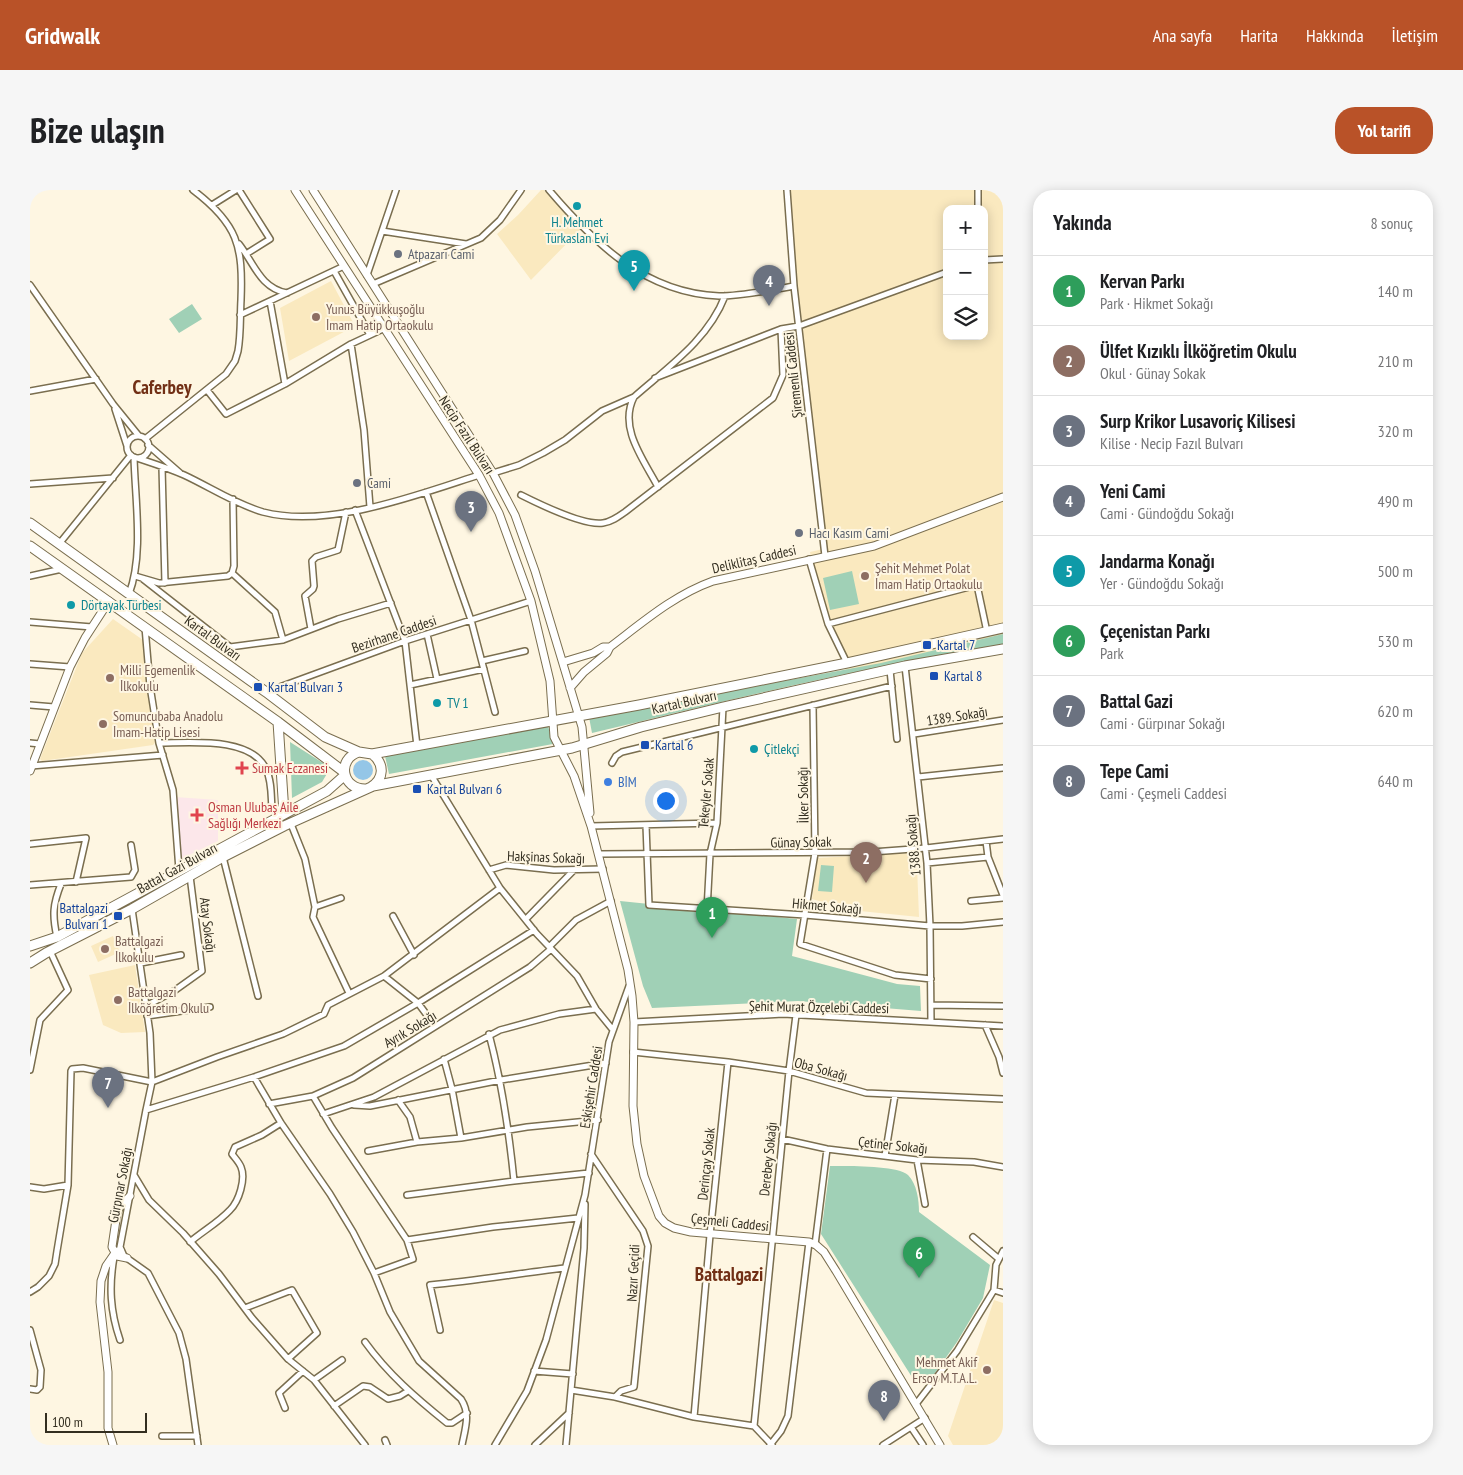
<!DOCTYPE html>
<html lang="tr">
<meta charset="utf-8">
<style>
:root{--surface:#fff;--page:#f6f6f6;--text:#202124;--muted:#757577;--line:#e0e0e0;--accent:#b95228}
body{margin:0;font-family:"PT Sans Narrow",sans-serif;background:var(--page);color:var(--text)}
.controls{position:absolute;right:15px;top:15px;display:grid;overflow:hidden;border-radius:10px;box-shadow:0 2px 12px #0003}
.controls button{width:45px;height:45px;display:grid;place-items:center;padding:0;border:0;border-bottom:1px solid var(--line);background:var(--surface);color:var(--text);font:25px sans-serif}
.scale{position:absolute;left:15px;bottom:12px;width:102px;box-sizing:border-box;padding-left:5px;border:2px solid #332e20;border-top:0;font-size:14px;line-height:18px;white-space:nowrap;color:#332e20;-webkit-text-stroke:4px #fef6e2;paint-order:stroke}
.you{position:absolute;left:635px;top:610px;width:18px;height:18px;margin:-12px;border:4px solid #fff;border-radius:50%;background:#1a73e8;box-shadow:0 0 0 8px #1a73e833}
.badge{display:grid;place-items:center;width:32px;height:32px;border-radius:50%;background:var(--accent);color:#fff;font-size:16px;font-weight:700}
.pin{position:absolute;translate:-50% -41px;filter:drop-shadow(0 1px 2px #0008)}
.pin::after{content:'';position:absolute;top:26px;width:18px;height:15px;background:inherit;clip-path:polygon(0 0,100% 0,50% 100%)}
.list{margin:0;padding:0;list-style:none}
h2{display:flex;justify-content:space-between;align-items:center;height:65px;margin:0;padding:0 20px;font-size:21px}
h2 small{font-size:16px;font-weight:400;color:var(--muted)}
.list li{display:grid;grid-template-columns:32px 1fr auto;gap:15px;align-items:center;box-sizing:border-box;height:70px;padding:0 20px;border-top:1px solid var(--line)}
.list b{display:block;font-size:19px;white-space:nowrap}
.list p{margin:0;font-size:16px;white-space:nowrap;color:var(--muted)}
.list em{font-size:16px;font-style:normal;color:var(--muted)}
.icon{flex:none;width:28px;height:28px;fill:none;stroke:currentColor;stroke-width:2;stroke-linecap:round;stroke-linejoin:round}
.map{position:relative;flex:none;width:973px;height:1255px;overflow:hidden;border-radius:20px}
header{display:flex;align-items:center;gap:30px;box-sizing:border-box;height:70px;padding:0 25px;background:var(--accent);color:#fff}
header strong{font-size:24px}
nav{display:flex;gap:28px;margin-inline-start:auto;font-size:18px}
.intro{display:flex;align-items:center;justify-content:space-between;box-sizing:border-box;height:120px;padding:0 30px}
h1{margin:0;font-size:35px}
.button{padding:12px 22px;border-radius:20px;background:var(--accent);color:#fff;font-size:18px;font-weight:700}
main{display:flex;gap:30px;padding:0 30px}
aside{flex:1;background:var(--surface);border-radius:20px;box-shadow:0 2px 12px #0003}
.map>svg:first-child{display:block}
</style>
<header>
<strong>Gridwalk</strong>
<nav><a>Ana sayfa</a><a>Harita</a><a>Hakkında</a><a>İletişim</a></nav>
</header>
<div class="intro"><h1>Bize ulaşın</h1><a class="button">Yol tarifi</a></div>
<main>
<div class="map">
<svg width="973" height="1255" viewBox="0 0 973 1255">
<rect width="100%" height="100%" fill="#fef6e2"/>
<path fill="#fae9bf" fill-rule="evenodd" d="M511,0H514L550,40L501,90L467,44L488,25Z
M758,0H973V450L818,485L793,425L780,362L793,359L773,206ZM917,19H954V146H917Z
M301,91L325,136L259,171L250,118Z
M83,429L113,450L125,553L123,555L12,571L10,569L52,463Z
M879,663L887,676L889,727L820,720L782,709L787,668Z
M83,746L90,762L68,772L61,756Z
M105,775L115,842L91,843L73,835L59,785Z
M964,1110L973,1113V1255H923L918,1246Z"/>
<path fill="#fce7ea" d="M145,607L188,610V651L151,669Z"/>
<path fill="#a0d0b6" d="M162,114L172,129L149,143L139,129Z
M822,381L829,414L800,420L793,388Z
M973,444V454C932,465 891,469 850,477C754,496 658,520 562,543L559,527L851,473Z
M518,536L523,554L359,584L355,566Z
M260,552L293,573L298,582L292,592L262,608Z
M791,675L804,676L802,702L788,701Z
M590,711L767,729L762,766L867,794L890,796L891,821L768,811L622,818L613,796Z
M800,976C816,976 867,975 878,985C887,994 889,1010 889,1022L960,1075L953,1108L927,1152L902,1187L895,1193L887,1195L791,1044Z"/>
<path fill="#94c6e7" d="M323 580a10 10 0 1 1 20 0a10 10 0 1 1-20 0Z"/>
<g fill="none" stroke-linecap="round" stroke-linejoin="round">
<defs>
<path id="minor" d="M209,0L240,49L216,64
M519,0C564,53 615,103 689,106C714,106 740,100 764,96
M757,0L764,96L795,366
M948,0V19
M182,15L206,0
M352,41L436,54
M209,54C224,73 230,98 257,103
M954,70L973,69
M304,81L340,145
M337,85L366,0
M343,94L451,48L470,30L491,0
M0,95L83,214L109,246
M240,111L255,194
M210,125L314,76
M321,154L334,240L340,317
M625,188L751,139L769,136L917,82
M177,200L196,224L255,194L321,154L353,139
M0,201L66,189
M85,219L97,256
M97 257a11 11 0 1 1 22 0a11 11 0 1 1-22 0Z
M115,249L196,184L205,171L208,161C211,144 210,127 211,110C213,56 208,34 163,0
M118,255L150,283
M107,268C122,273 138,278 154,285C180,297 205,314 233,322C298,339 387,305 449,285
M132,277L135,393
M463,283L489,275L513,263L535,250L572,221L604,207
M0,294L83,288
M628,297C614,270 588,238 604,207C638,177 678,150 695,106
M396,302L441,430L465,522
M491,305C509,314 554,336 573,333C581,332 588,327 595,322L743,208L753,185L751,139
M325,320L375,451L387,556
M29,354L101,265
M779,369L798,434L817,473
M202,383L245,422L253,450
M0,386L32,379
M105,386L129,393L198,386L202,383L204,376L203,309
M113,389L200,457L253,450L308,429L361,413
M99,404C114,365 105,309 104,267
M0,432L62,437
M798,434L947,395L957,442
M115,437L120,496L129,553L143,600L149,680
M281,439L275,406L283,399L284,396L282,371L286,367L308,360L316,322
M397,444L407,489
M452,471L495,461
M0,474L40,477
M875,476L897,673L900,736L901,832
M860,480L867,549
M380,495L454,479
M236,502L375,451L501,411
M0,515L24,517
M783,515L785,663L770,754L865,785L901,789
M884,544L973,530
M0,553L10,554
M129,553C159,553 221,546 236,579C242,591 241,607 242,620L253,618
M582,573L586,566L592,562L862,496
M1,576L133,565
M401,585L470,698L507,744L547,786L566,819L583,840
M888,587L973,578
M261,634L275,669L285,717L283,727L319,803
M616,635L619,715L775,725L900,736H932L973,732
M561,636L687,633
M956,651L958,667L973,705
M0,654L56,648L46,692
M569,664L842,662L896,658L973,649
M193,667L228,806
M897,673L958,667
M459,680L476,675L524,680L573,679
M0,695L101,687L105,680L101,655
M941,711L973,708
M285,717L311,708
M102,719L120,843L122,892L116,920L90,1057L94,1066L118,1083L149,1143L156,1169L168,1255
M677,720L680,664L687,633L693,517
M363,726L384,765
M496,729L544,680
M27,747C22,725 23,714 31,694
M519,757L546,730L581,711
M111,773L151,765
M354,786L388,813L405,836
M901,815L973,816
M116,816L144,801L172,781L160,686
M117,826L180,817
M604,832L753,824L973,836
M955,835L969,867L973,883
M603,862L698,872L759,881L836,903L973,909
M414,869L422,899L431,948
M0,880L10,830L38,800L20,761
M224,887L251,933L300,1004L323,1042L344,1083L360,1122L389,1171L431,1209C441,1224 435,1239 432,1255
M283,906L302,938L377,1050L383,1069L344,1083
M368,910L380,927L387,952
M239,914L283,906L323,888L500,777L521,759
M324,915L340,916L471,890L576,873
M116,920L224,887L314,856L388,813L504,740
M293,924L344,907L470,840L529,824L566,819
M752,949L797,959L887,970L944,972L973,977
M338,961L387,952L431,948L497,937L568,930
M561,964L613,1041L618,1056L604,1197L591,1201L585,1207
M855,966L865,905
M887,970L895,1014
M104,985L119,1010L153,1043L189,1084L222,1128L258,1169L284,1190L335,1255
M484,991L559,983
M0,997L14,999L38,995
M377,1005L484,991C479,941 472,893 459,844
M943,1047L969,1069
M377,1050L463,1037L548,1028
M160,1052C173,1041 189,1032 200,1020C209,1011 216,989 211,977C209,972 205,968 202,964L205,957L232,945L251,933
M785,1055L797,959
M84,1067C79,1096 80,1121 90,1150
M964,1100L973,1103
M0,1102L8,1097L19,1086L25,1074L27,1061L38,995L41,881L42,879L53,878L122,892L187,867L253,844L294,824L298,815L354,786L470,698
M215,1118L262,1100L287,1143L258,1169
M0,1140L11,1180L10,1197L7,1200L0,1199
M410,1140L400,1095C445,1091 490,1083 535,1078
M335,1152C358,1184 386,1208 417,1233H422L437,1223
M504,1181L543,1184
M284,1190L312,1170
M541,1200L585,1207L664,1227L724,1236L742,1255
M886,1214L927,1161L964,1100L966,1075L973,1061
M304,1216L333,1196L340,1197L358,1209L370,1206L378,1201
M255,1218L249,1203L273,1181
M664,1227L680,1045L698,872
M724,1236L759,881L766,825
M881,1237L893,1255
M132,1246H167
M355,1250L357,1255
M465,1255L497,1201L516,1150L555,1005L579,852L599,796
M505,1255L539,1223
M536,1255L554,1058L555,1014
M740,1255L751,1241L758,1226L779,1052
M853,1255L895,1228"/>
<path id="tertiary" d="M265,0L449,285L469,323L501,411L520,491L524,547L544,586L561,636L598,780L602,806L604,832L603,916L607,954L614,986L629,1026L635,1033L644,1038L661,1042L779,1052L786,1055L794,1062L806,1081L910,1255
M283,0L463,283L485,325L505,381L552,537L560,623
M533,472L563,463L573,457H580
M540,498L554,482L577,463L580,457C613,432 644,405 683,391L844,356L973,307
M0,581L40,477L55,448L79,411
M97,1068L87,1066L82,1057L87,1023L90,1016L100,1006
M83,1255L78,1238V1182L70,1112L71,1091L76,1076L85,1063L90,1060"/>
<path id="primary" d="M0,333L236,502L295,547L329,562
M0,356L248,532L314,582
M248,532L254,623
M342,564L609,515L817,473L973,438
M343,596L542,558L611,537L693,517L875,476L973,459
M0,756L27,747L297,601L315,585
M0,773L16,763L102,719L193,667L254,636L341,597C354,589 355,574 342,564L329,562C306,569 312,600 336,599"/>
</defs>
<use href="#minor" stroke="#7a6e4f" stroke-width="8"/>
<use href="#tertiary" stroke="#7a6e4f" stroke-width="9"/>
<use href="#primary" stroke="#7a6e4f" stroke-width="11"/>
<use href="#minor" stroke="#fff" stroke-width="5"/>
<use href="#tertiary" stroke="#fff" stroke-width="7"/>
<use href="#primary" stroke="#fff" stroke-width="9"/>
</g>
<g fill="#0f9aa8" stroke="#fef6e2" stroke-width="2">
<circle cx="547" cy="16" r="5"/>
<circle cx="41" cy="415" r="5"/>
<circle cx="407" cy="513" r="5"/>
<circle cx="724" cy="559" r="5"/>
</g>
<g fill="#6b7280" stroke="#fef6e2" stroke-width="2">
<circle cx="368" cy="64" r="5"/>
<circle cx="327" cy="293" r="5"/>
<circle cx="769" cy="343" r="5"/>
</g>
<g fill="#8d6e63" stroke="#fef6e2" stroke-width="2">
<circle cx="286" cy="127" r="5"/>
<circle cx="835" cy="386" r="5"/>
<circle cx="80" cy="488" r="5"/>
<circle cx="73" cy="534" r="5"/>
<circle cx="75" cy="759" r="5"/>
<circle cx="88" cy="810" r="5"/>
<circle cx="957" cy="1180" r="5"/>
</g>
<g fill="#1a4fb4" stroke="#fef6e2" stroke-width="2">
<rect x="892" y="450" width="10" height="10" rx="2.5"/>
<rect x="899" y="481" width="10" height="10" rx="2.5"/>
<rect x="223" y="492" width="10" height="10" rx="2.5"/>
<rect x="610" y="550" width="10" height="10" rx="2.5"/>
<rect x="382" y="594" width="10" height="10" rx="2.5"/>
<rect x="83" y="721" width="10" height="10" rx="2.5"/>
</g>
<g fill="#e0444e" stroke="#fef6e2" stroke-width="2">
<path d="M209.5 570.5h5v5h5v5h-5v5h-5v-5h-5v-5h5z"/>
<path d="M164.5 617.5h5v5h5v5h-5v5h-5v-5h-5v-5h5z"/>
</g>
<circle fill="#3f7fe0" stroke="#fef6e2" stroke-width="2" cx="578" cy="592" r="5"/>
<g text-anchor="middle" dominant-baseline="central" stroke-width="4" stroke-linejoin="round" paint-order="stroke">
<g font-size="14" fill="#0d838f" stroke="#fef6e2" text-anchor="start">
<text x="547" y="32" text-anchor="middle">H. Mehmet<tspan x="547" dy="16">Türkaslan Evi</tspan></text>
<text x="51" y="415">Dörtayak Türbesi</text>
<text x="417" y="513">TV 1</text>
<text x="734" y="559">Çitlekçi</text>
</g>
<g font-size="14" fill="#5b616d" stroke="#fef6e2" text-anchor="start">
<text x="378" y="64">Atpazarı Cami</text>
<text x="337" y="293">Cami</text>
<text x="779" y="343">Hacı Kasım Cami</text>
</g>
<g font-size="14" fill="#785e54" stroke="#fef6e2" text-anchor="start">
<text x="296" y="119">Yunus Büyükkuşoğlu<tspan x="296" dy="16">İmam Hatip Ortaokulu</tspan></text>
<text x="845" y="378">Şehit Mehmet Polat<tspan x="845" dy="16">İmam Hatip Ortaokulu</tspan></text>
<text x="90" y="480">Milli Egemenlik<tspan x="90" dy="16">İlkokulu</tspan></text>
<text x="83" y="526">Somuncubaba Anadolu<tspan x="83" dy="16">İmam-Hatip Lisesi</tspan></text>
<text x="85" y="751">Battalgazi<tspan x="85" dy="16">İlkokulu</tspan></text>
<text x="98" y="802">Battalgazi<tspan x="98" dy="16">İlköğretim Okulu</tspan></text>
<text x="947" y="1172" text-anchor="end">Mehmet Akif<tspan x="947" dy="16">Ersoy M.T.A.L.</tspan></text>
</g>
<g font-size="14" fill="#332e20" stroke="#fef6e2">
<text transform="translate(763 185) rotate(-96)">Şiremenli Caddesi</text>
<text transform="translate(437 245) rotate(57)">Necip Fazıl Bulvarı</text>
<text transform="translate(724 369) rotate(-13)">Deliklitaş Caddesi</text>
<text transform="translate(364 444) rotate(-19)">Bezirhane Caddesi</text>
<text transform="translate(183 448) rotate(36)">Kartal Bulvarı</text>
<text transform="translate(654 512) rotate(-13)">Kartal Bulvarı</text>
<text transform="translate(927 526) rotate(-9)">1389. Sokağı</text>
<text transform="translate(676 603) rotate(-85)">Tekeyler Sokak</text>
<text transform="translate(773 605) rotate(-91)">İlker Sokağı</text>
<text transform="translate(771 652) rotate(-1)">Günay Sokak</text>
<text transform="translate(883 655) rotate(-95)">1388. Sokağı</text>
<text transform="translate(516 667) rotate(2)">Hakşinas Sokağı</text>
<text transform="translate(147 678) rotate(-29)">Battal Gazi Bulvarı</text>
<text transform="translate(797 716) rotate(5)">Hikmet Sokağı</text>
<text transform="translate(178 735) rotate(83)">Atay Sokağı</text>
<text transform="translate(789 817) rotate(1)">Şehit Murat Özçelebi Caddesi</text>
<text transform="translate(380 839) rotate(-31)">Ayrık Sokağı</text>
<text transform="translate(791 879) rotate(15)">Oba Sokağı</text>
<text transform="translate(561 897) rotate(-81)">Eskişehir Caddesi</text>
<text transform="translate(863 955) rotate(6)">Çetiner Sokağı</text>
<text transform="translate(738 969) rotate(-84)">Derebey Sokağı</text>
<text transform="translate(676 974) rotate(-84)">Derinçay Sokak</text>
<text transform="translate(90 995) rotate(-79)">Gürpınar Sokağı</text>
<text transform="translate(700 1032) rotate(6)">Çeşmeli Caddesi</text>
<text transform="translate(603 1083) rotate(-87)">Nazır Geçidi</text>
</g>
<g font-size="14" fill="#164399" stroke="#fef6e2" text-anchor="start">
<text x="907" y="455">Kartal 7</text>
<text x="914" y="486">Kartal 8</text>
<text x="238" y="497">Kartal Bulvarı 3</text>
<text x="625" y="555">Kartal 6</text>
<text x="397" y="599">Kartal Bulvarı 6</text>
<text x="78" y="718" text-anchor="end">Battalgazi<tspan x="78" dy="16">Bulvarı 1</tspan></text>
</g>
<g font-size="14" fill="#be3a42" stroke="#fef6e2" text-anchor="start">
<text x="222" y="578">Sumak Eczanesi</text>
<text x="178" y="617">Osman Ulubaş Aile<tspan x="178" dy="16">Sağlığı Merkezi</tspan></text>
</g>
<g font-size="14" fill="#366cbe" stroke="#fef6e2" text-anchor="start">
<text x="588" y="592">BİM</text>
</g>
<g font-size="19" font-weight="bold" fill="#712f15" stroke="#fef6e2">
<text x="132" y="197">Caferbey</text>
<text x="699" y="1084">Battalgazi</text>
</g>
</g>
</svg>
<div class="controls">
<button>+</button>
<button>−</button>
<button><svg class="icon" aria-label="layers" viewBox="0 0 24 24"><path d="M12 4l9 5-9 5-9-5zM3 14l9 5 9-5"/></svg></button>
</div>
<div class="scale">100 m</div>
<div class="you"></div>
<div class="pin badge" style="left:682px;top:748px;background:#2e9e5b">1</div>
<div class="pin badge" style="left:836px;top:693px;background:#8d6e63">2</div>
<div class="pin badge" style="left:441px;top:342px;background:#6b7280">3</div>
<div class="pin badge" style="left:739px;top:116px;background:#6b7280">4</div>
<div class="pin badge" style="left:604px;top:101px;background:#0f9aa8">5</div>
<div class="pin badge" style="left:889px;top:1088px;background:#2e9e5b">6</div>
<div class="pin badge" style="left:78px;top:918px;background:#6b7280">7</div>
<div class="pin badge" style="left:854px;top:1231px;background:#6b7280">8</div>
</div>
<aside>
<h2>Yakında<small>8 sonuç</small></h2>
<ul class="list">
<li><span class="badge" style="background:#2e9e5b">1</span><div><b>Kervan Parkı</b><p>Park · Hikmet Sokağı</p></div><em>140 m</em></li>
<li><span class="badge" style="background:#8d6e63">2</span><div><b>Ülfet Kızıklı İlköğretim Okulu</b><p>Okul · Günay Sokak</p></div><em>210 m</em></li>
<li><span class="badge" style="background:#6b7280">3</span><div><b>Surp Krikor Lusavoriç Kilisesi</b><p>Kilise · Necip Fazıl Bulvarı</p></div><em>320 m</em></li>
<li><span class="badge" style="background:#6b7280">4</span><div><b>Yeni Cami</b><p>Cami · Gündoğdu Sokağı</p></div><em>490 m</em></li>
<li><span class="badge" style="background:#0f9aa8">5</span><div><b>Jandarma Konağı</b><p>Yer · Gündoğdu Sokağı</p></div><em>500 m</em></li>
<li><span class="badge" style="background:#2e9e5b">6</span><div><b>Çeçenistan Parkı</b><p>Park</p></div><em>530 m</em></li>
<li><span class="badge" style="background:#6b7280">7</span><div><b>Battal Gazi</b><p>Cami · Gürpınar Sokağı</p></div><em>620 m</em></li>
<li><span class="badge" style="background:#6b7280">8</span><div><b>Tepe Cami</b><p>Cami · Çeşmeli Caddesi</p></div><em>640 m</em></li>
</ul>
</aside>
</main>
